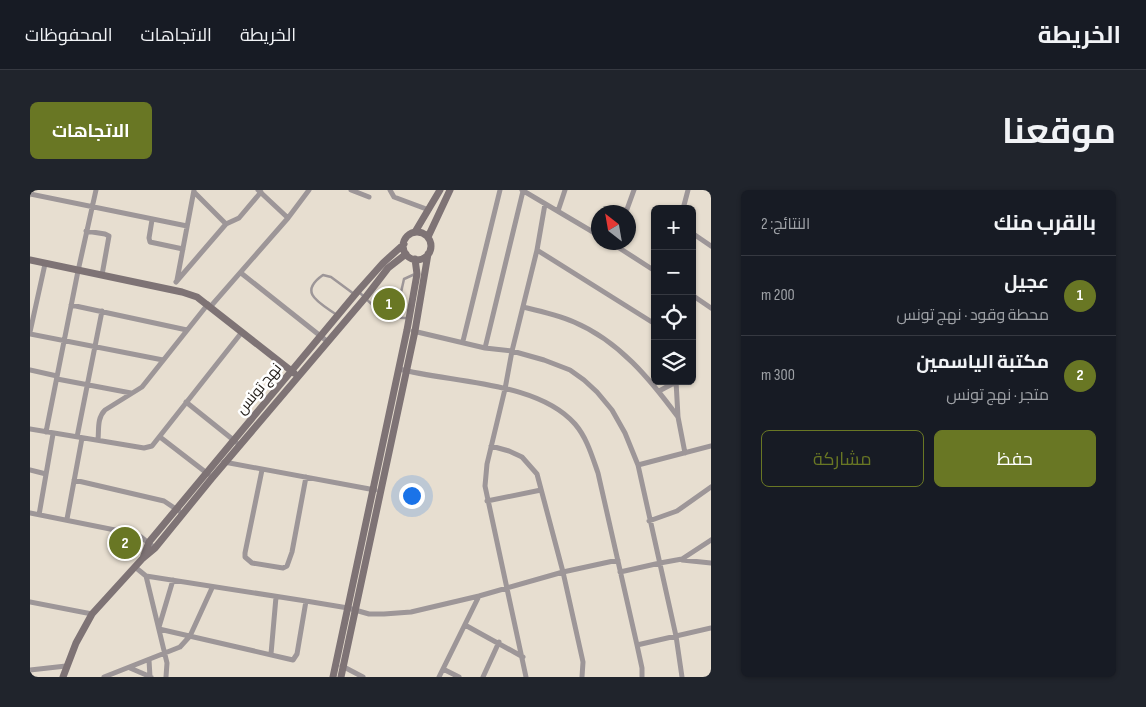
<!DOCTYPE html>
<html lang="ar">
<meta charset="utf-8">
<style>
:root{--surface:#171b24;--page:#20242c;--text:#f1f3f6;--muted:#9ea1a6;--line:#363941;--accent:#697724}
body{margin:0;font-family:"Sofia Sans Condensed",Cairo,sans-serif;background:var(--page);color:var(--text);direction:rtl}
.controls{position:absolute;right:15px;top:15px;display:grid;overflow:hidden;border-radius:8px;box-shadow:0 1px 4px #0004}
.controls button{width:45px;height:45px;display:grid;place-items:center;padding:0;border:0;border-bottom:1px solid var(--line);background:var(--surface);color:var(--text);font:25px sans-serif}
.compass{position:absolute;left:561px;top:15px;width:45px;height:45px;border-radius:50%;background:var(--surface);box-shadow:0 1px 4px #0004;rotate:329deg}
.you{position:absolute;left:381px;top:305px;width:18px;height:18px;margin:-12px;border:4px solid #fff;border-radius:50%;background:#1a73e8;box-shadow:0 0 0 8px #1a73e833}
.badge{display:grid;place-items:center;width:32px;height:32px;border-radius:50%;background:var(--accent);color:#fff;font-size:16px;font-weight:700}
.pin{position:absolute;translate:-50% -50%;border:2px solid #fff;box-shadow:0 1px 5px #0006}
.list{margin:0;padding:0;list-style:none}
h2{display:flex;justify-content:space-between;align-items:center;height:65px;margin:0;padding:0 20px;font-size:21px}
h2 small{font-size:16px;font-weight:400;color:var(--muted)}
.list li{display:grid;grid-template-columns:32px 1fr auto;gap:15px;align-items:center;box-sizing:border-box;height:80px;padding:0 20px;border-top:1px solid var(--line)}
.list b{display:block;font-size:19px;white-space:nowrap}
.list p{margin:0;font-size:16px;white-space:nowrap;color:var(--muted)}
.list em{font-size:16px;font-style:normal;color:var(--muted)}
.actions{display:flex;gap:10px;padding:15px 20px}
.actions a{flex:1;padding:11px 0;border:1px solid var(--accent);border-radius:8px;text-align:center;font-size:18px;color:var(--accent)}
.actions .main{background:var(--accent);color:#fff}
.icon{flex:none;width:28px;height:28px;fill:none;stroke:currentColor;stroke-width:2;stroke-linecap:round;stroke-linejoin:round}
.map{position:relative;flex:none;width:681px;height:487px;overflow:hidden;direction:ltr;border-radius:8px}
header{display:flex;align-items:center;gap:30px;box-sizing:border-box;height:70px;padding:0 25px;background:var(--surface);border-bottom:1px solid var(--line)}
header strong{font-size:24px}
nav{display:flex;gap:28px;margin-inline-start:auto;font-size:18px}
.intro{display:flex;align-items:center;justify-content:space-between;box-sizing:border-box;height:120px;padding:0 30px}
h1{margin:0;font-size:35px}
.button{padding:12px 22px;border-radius:8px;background:var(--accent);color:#fff;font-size:18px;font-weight:700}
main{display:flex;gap:30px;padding:0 30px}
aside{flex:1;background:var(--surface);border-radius:8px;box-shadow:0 1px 4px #0004}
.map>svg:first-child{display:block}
</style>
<header>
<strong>الخريطة</strong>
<nav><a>الخريطة</a><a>الاتجاهات</a><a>المحفوظات</a></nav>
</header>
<div class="intro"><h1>موقعنا</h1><a class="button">الاتجاهات</a></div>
<main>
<aside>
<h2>بالقرب منك<small>النتائج: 2</small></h2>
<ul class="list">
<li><span class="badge">1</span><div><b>عجيل</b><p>محطة وقود · نهج تونس</p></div><em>200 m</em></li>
<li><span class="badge">2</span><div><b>مكتبة الياسمين</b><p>متجر · نهج تونس</p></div><em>300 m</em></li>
</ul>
<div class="actions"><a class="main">حفظ</a><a>مشاركة</a></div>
</aside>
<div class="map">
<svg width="681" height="487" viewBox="0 0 681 487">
<rect width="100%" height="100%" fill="#e7ded0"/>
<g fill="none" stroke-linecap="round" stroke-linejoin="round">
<path stroke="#9d9698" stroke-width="2.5" d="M329,102C345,117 353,129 377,128
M307,125C290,113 267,103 293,85L301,87L324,104
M365,129L374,89L385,84"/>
<path stroke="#9d9698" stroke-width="5" d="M228,0L258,28
M321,0L339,7
M360,0L364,7L399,20
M492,0L568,45
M0,4L157,36
M653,19L658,0
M528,21L535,0
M596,22L604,0
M122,30L119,48L120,52L153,59
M196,34L209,28L231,2
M56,41L75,44L79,46L72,85
M662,43L681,56
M580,52L625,81
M507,60L625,134
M211,83L298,152
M147,90L164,0
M146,92L196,34L164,2
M662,105L681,118
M41,115L157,140
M181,116L258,28L279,0
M493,117C510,121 528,125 544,132C589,151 620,189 648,227
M383,141L455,158L482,161L514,170L540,180L554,190L567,202L582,220L595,243L608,275L646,446L652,487
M0,142L15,74
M0,144L133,170
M433,151L470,0
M455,158L493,1
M369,179C422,193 507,191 545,234C557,248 562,266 568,283L607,455L612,478V487
M0,180L27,186
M27,189L101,203
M646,191L648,227L655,263
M629,201L646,192
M156,212L206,252
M0,239L114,258L122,256L212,142
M16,242L48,81L66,0
M47,247L72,121
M130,247L178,284
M68,250C69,239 67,228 75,220L112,197L178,114
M461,256L479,261L492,267L507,284L533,382L553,472L552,487
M194,272L345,300
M608,275L681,256
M0,280L16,284
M232,280L215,363V367L222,373L253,378L257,376L262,362L276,287
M44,290L134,311L149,321
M457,311L511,300
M0,323L105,344L111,347L125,358
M9,325L23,244
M37,329L52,248
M619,331L647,321L681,297
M652,370L681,373
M105,377L116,386L137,473L136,487
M590,382L630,373L652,369L681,350
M116,386L276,411L318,418L339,424H354L381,422L449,406L533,382L588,370
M0,412L62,424
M435,435L493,467
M129,437L143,390
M129,439L263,470L267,464L276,411
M607,455L681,438
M241,464L246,407
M119,470L120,487
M312,476L333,487
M100,478L121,487
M413,479L429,487
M0,480L36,476
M74,487L150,457L160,446L182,398
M409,487L449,406
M453,487L469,452
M496,487L455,296L457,274L475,199L482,161L507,60L515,14"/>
<path stroke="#7e7375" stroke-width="7" d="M385,42L410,0
M373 56a14 14 0 1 1 28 0a14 14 0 1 1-28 0Z
M398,47L420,0
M0,70L152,102L167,107L264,183
M113,368L119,352L328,101L353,73L374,54
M33,487L46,453L62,424L113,368L125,358L182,288L335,108L358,78L376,64
M303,487L377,140L387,84L385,69
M311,487L385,141L398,64"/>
</g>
<g text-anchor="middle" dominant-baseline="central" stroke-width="5" stroke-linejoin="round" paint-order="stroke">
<g font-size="15" fill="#25211c" stroke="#fff">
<text transform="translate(229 199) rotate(-50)">نهج تونس</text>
</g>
</g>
</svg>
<div class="controls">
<button>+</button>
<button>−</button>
<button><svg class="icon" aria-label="locate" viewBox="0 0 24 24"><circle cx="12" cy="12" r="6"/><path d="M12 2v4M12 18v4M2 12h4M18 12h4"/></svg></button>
<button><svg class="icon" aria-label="layers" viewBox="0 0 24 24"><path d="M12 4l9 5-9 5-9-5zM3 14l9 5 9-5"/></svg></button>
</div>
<svg class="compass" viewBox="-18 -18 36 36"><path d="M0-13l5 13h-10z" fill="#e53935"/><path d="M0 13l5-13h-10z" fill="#9ea1a6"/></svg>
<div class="you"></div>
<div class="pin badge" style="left:359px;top:114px">1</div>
<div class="pin badge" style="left:95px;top:353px">2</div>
</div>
</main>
